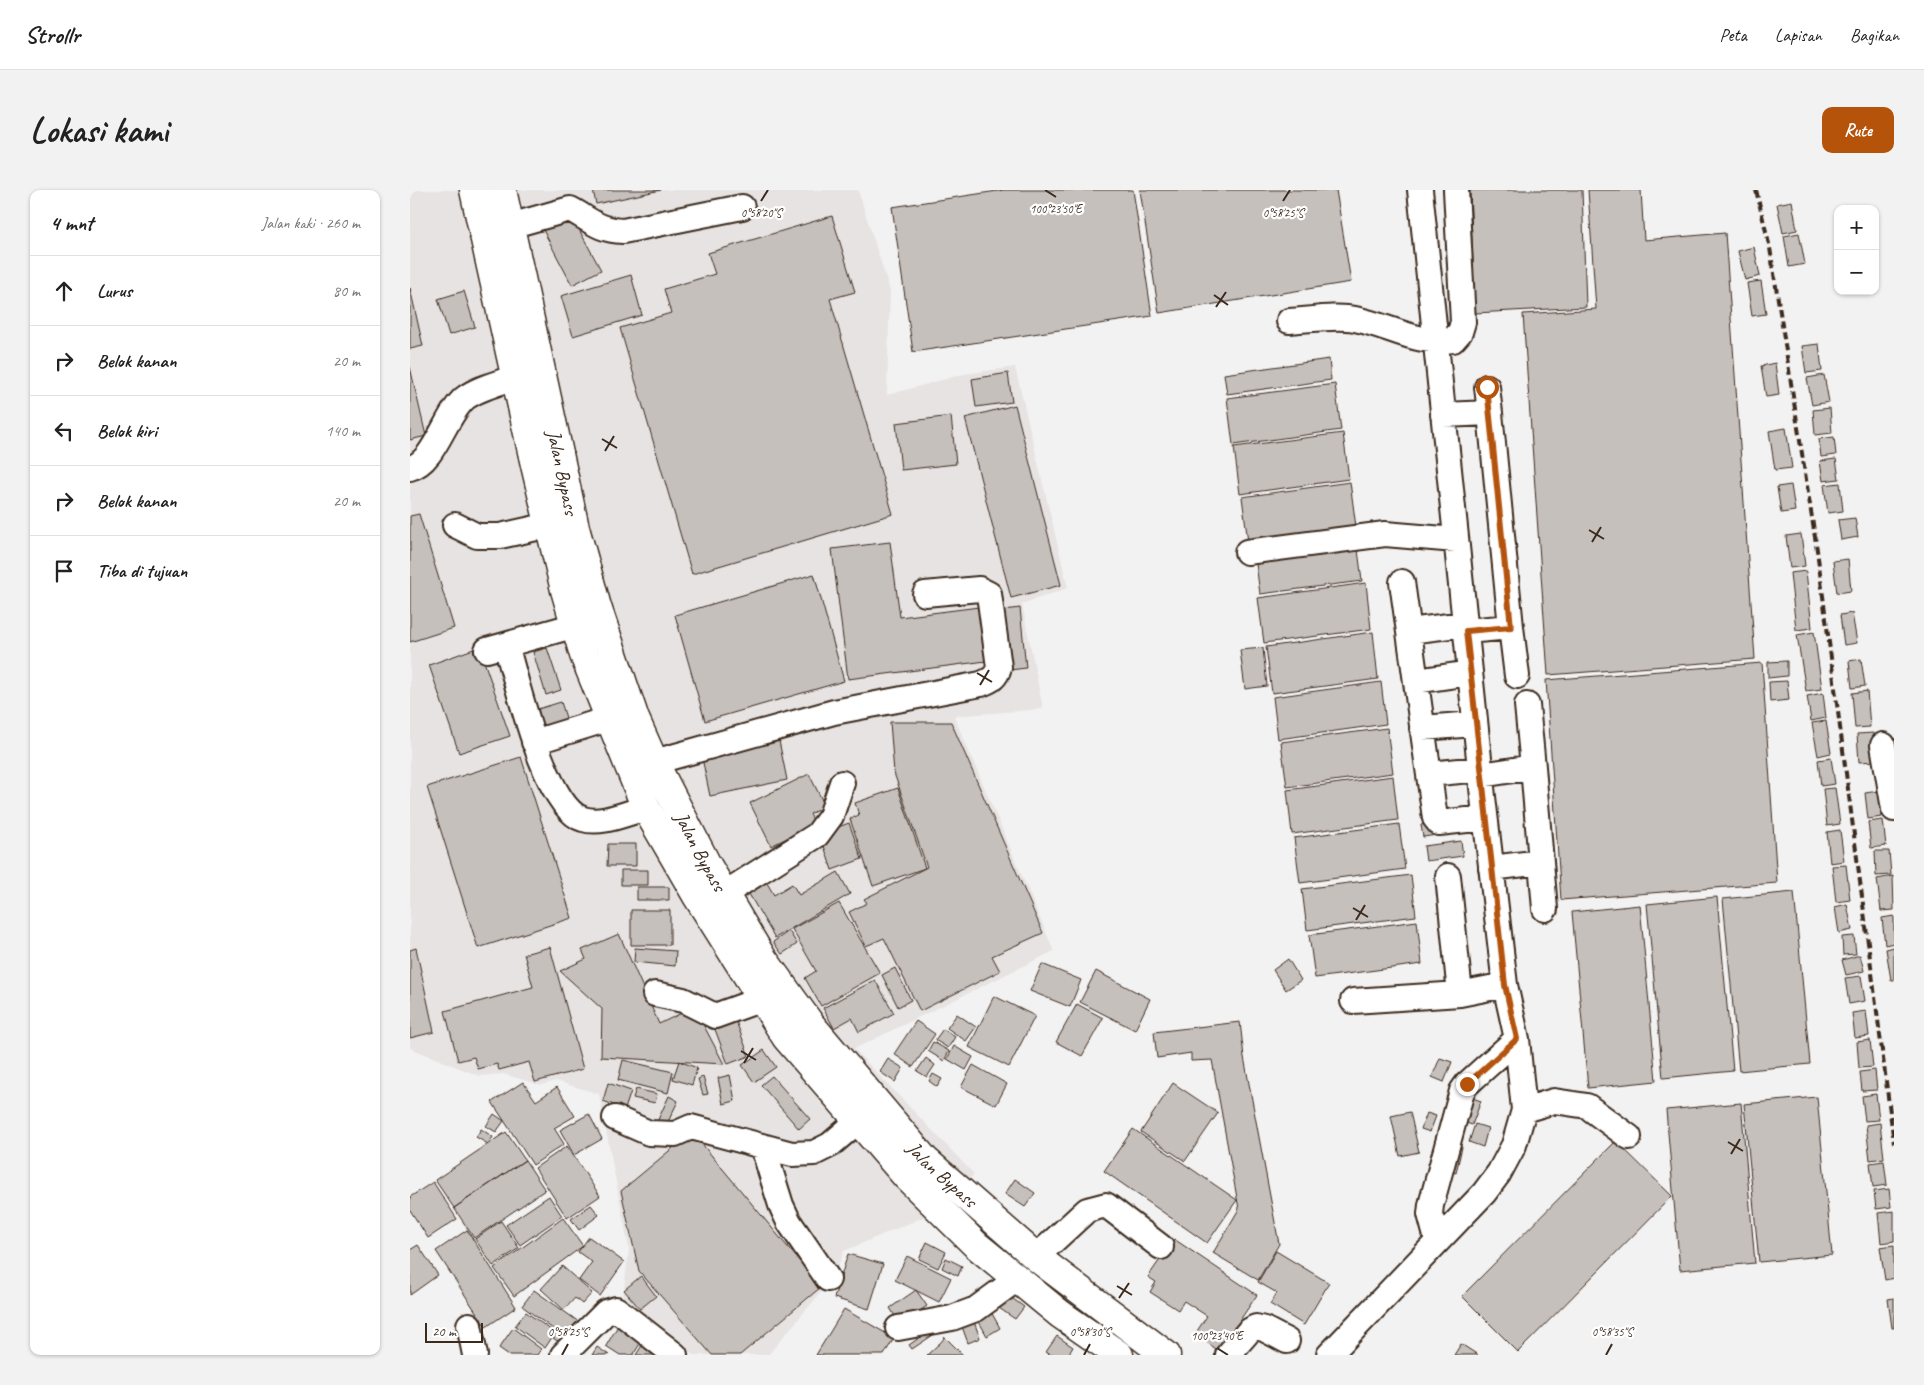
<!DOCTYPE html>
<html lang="id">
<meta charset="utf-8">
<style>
:root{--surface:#fff;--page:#f2f2f2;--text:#222;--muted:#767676;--line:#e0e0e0;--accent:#b45309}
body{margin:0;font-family:Caveat,sans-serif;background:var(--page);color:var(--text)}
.controls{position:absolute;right:15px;top:15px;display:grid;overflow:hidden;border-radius:10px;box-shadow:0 1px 4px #0004}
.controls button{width:45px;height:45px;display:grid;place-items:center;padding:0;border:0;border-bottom:1px solid var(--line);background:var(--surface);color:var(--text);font:25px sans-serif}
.scale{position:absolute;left:15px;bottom:12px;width:58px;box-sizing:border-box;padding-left:5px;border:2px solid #3b2a1e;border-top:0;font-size:14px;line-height:18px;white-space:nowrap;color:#3b2a1e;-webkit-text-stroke:4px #fff;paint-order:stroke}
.stop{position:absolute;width:15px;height:15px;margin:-11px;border:4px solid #b45309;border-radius:50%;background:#fff}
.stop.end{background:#b45309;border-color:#fff;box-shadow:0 1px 5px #0008}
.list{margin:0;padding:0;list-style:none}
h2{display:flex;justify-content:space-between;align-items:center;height:65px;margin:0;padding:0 20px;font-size:21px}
h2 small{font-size:16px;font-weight:400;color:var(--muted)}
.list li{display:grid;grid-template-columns:32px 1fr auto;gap:15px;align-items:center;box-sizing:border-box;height:70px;padding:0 20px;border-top:1px solid var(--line)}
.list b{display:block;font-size:19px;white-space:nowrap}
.list em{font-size:16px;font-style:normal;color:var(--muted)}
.icon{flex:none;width:28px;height:28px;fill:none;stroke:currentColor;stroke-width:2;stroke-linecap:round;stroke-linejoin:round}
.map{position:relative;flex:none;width:1484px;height:1165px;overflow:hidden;border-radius:10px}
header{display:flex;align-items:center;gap:30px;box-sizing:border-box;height:70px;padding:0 25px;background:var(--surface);border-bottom:1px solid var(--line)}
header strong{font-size:24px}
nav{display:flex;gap:28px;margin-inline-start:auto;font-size:18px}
.intro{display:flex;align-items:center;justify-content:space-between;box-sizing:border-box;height:120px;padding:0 30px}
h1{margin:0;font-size:35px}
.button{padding:12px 22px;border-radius:10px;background:var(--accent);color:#fff;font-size:18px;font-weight:700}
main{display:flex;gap:30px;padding:0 30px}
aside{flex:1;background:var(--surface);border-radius:10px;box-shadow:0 1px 4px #0004}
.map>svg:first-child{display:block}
</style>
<header>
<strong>Strollr</strong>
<nav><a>Peta</a><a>Lapisan</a><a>Bagikan</a></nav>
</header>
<div class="intro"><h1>Lokasi kami</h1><a class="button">Rute</a></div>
<main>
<aside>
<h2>4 mnt<small>Jalan kaki · 260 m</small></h2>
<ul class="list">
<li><svg class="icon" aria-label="ahead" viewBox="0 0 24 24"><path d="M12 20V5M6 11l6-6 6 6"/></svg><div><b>Lurus</b></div><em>80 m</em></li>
<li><svg class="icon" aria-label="right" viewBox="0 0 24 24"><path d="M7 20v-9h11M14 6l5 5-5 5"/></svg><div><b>Belok kanan</b></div><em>20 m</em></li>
<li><svg class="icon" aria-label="left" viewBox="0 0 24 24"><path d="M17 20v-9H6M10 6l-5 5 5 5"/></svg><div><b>Belok kiri</b></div><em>140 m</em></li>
<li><svg class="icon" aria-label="right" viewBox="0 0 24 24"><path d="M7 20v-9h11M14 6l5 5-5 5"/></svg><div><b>Belok kanan</b></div><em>20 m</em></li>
<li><svg class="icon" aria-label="arrive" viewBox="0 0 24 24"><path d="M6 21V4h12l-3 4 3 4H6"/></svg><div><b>Tiba di tujuan</b></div></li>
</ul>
</aside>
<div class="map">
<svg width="1484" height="1165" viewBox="0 0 1484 1165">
<rect width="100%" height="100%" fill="#f3f2f2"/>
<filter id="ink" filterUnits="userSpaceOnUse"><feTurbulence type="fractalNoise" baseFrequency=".02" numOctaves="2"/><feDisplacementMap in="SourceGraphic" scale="10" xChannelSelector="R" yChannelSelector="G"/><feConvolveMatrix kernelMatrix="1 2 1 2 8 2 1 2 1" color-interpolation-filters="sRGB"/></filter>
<g filter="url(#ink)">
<path fill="#e6e3e2" d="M0,0H375V2L383,0H448L480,101L477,205L554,184L605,177L658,398L612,414L633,519L544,526L644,761L444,859L564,984L530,1020L434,1061L423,1088L358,1165H284L213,1107L219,1059L189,904L146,891L131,895L93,884L69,886L0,858Z"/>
<path fill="#c6c0bd" stroke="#3b2a1e" d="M183,0H251L186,14Z
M594,0H723L742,126L503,162L482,17Z
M730,0H926L941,92L749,123Z
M1060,0H1172L1176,117L1065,123Z
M1178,0H1231L1234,50L1315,43L1345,469L1138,485L1113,124L1186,119Z
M1382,11L1387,40L1373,43L1367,14Z
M159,21L191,80L162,95L131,36Z
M422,26L445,102L420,109L483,324L282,384L210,138L261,123L254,99L305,84L298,63Z
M1389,43L1395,74L1379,77L1374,46Z
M1344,57L1350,86L1335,90L1328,61Z
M221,85L232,125L163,146L151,106Z
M1351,91L1356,124L1342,126L1337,93Z
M0,98L13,156L0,159Z
M54,101L65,137L39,145L28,109Z
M1409,154L1412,181L1396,183L1392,156Z
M919,169L921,190L817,204L814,184Z
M1365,173L1369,205L1356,207L1351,176Z
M0,177L16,246L0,250Z
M598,183L602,212L566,217L562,189Z
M1414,185L1419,212L1402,215L1397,188Z
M925,194L931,240L823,255L817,208Z
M605,215L651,395L601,408L555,228Z
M1420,218L1422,243L1405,245L1403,220Z
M541,226L546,274L491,280L486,233Z
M1376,238L1382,278L1365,280L1359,241Z
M933,243L939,289L830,304L824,257Z
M1424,247L1426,265L1411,267L1409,249Z
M1426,269L1429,289L1413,291L1410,271Z
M940,292L946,337L838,352L832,307Z
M1430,293L1433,321L1418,323L1414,295Z
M1381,295L1385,321L1371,323L1367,297Z
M9,324L44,438L0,452V326Z
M1445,328L1448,347L1431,350L1428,330Z
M1391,344L1395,376L1380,378L1376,346Z
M480,352L490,427L569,417L576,471L438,489L422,359Z
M947,352L952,391L850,404L845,366Z
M1438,369L1441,401L1427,403L1423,371Z
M1396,381L1402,438L1386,440L1380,383Z
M404,384L434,491L295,531L265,425Z
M956,393L961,439L854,453L848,408Z
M610,418L616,478L592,481L586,421Z
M1442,423L1447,453L1434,455L1430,425Z
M963,442L968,489L862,503L856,457Z
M1404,442L1412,499L1396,501L1387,445Z
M69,457L100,546L49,563L19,475Z
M137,458L151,500L136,505L123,462Z
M853,458L857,496L835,499L830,460Z
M1451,469L1455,496L1442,498L1439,471Z
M1377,471V486L1358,488V472Z
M1352,473L1367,693L1151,710L1136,490Z
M1377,491L1379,510L1360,512L1359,492Z
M971,492L976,534L868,549L863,507Z
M1457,501L1460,537L1445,538L1442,503Z
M1413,503L1416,528L1401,531L1397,506Z
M151,512L157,531L133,538L128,519Z
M1416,531L1421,563L1408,566L1402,533Z
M480,532H541L633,743L582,766L590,781L510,821L474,748L456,756L439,722L457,713L454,709L517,677L484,583Z
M977,538L983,583L877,597L871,552Z
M1464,543L1466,571L1449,572L1447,544Z
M368,546L377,590L300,606L291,563Z
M111,567L162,728L68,758L17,597Z
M1421,568L1425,594L1411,596L1408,570Z
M399,584L415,616L400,624L405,634L361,656L340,613Z
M983,586L988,630L882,644L877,600Z
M488,598L515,678L463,696L440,629L449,625L445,613Z
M1425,598L1430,634L1417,636L1413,599Z
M1469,601L1472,627L1458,629L1455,603Z
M1473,630L1476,656L1461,658L1458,632Z
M1025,632L1027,645L1013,647L1011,635Z
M439,633L452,669L422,680L410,644Z
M989,634L995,679L890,693L884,648Z
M1430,640L1434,671L1420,673L1417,642Z
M1051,651L1053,666L1016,671L1014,656Z
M198,654H226V676H197Z
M1465,661H1479L1481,685L1466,686Z
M1436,675L1440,710L1426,712L1422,676Z
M211,680H238V695H211Z
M428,682L440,704L365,748L336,699L354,688L364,705L382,694L389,705Z
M1001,685L1006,726L897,740L892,699Z
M1483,686L1484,720L1471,721L1467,689Z
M227,697H259V710H227Z
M1384,702L1400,874L1329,881L1313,709Z
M1307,707L1323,881L1253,888L1237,714Z
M429,713L470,783L411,816L395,788L406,781L382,739Z
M1437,714L1442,740L1429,743L1425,717Z
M1230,715L1246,891L1178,898L1162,722Z
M221,720H260V755H221Z
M1484,726V753L1475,755L1472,728Z
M1007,731L1012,774L905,788L899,745Z
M379,741L387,754L372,764L363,752Z
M209,744L249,834L284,817L314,874L191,867L192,819L150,781L176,769L172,760Z
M1444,746L1446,764L1433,765L1432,747Z
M140,757L173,879L125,892L119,872L89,880L87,874L68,879L64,867L48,871L35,821L123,797L114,764Z
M1484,757V790H1481L1476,759Z
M6,758L24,842L0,848V760Z
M225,758L266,761L265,776L224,772Z
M1450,765L1454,781L1436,785L1432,770Z
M878,769L891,790L876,800L863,780Z
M632,774L671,790L660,817L620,801Z
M485,778L501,810L488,817L472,785Z
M686,781L740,809L725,840L670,812Z
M1451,786L1455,811L1439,814L1435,788Z
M465,790L484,823L449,842L442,828L424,838L413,818Z
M584,806L625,826L599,877L559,857Z
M667,814L693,828L672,866L646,852Z
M1456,821L1459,846L1445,848L1442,823Z
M547,824L566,837L556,851L537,838Z
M324,826L339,866L318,874L303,834Z
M506,831L525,844L503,877L484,864Z
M830,832L834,867L869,1054L848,1090L803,1063L829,1019L802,870L781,871V863L747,868L744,842Z
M533,839L545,847L538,858L525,850Z
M1460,850L1463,877L1449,878L1447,852Z
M523,852L539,861L534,871L518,861Z
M544,856L563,867L556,880L537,869Z
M354,860L366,877L344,892L332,875Z
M516,868L525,875L517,887L507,881Z
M1030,868L1042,872L1034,892L1022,887Z
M478,869L493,878L485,892L470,882Z
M213,870L263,882L258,903L208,890Z
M269,871L287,878L282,895L263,889Z
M563,875L597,894L586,915L551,897Z
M1465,880L1467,900L1452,901L1450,882Z
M523,884L532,889L527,897L519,891Z
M320,885L325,911L313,914L308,888Z
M362,886L400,929L389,939L351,895Z
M293,887L298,904L293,905L288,889Z
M113,892L126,911L147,897L165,926L144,938L154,954L123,975L82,912Z
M198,893L221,901L215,919L193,911Z
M763,893L808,923L775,971L731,942Z
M226,899L247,904L245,913L223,908Z
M1466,904L1469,930L1455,931L1452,906Z
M259,906L268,911L255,938L246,934Z
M1057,906L1071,911L1062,935L1048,930Z
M1407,907L1422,1065L1349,1072L1334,914Z
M1331,913L1345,1073L1270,1080L1256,920Z
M1000,922L1009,962L990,966L981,926Z
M1017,923L1026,926L1020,942L1011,939Z
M84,924L94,931L86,942L76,936Z
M179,924L192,949L164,965L150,940Z
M1470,933L1474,968L1460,970L1456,935Z
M1065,934L1078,938L1073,957L1059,952Z
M71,939L83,947L78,954L66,947Z
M723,939L827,1010L797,1053L694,981Z
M96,942L115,970L44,1018L25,990Z
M282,942L411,1097L330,1165H302L229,1081L211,1001Z
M1206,951L1262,1006L1108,1162L1052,1106Z
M1040,954L1052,957L1046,983L1034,980Z
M157,956L190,1006L157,1028L125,978Z
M115,970L135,1000L64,1048L44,1018Z
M1474,971L1477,995L1463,997L1460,973Z
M605,989L625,1003L615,1017L595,1004Z
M23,992L47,1029L18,1048L0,1020V1007Z
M1479,999L1481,1017L1466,1019L1464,1001Z
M139,1006L152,1026L110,1055L96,1035Z
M181,1015L189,1025L169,1040L161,1029Z
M1484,1021V1051L1471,1053L1468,1023Z
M153,1028L173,1056L104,1106L84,1078Z
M91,1031L109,1058L83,1076L65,1049Z
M57,1040L106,1117L76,1137L26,1061Z
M179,1047L214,1072L190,1106L169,1090L182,1072L168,1062Z
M764,1049L847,1105L809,1161L785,1144L797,1126L774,1111L768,1120L740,1102L746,1092L738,1087Z
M517,1052L536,1062L528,1078L509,1069Z
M8,1055L28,1085L0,1105V1060Z
M1484,1055V1088L1475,1090L1470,1057Z
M866,1061L919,1093L894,1135L860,1114L867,1103L848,1092Z
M438,1064L473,1074L459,1119L424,1108Z
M497,1066L541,1088L529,1112L485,1090Z
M536,1068L552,1076L548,1086L532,1078Z
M152,1076L182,1103L172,1114L165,1108L154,1120L131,1099Z
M231,1086L246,1106L230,1119L214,1100Z
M124,1100L169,1132L153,1155L143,1148L147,1142L112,1116Z
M506,1100L517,1116L490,1134L480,1118Z
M595,1103L614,1117L605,1129L586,1116Z
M1484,1108V1138H1482L1478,1109Z
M434,1119L484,1148L474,1165H406Z
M580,1120L590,1138L577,1146L567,1128Z
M116,1122L145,1143L135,1158L105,1136Z
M563,1129L570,1148L558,1153L551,1134Z
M209,1134L233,1149L223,1165H210L196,1156Z
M526,1136L529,1141L502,1159L499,1155Z
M103,1138L131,1159L127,1165H99L89,1158Z
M647,1146L663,1157L658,1165H641L636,1162Z
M535,1147L553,1165H517L531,1152Z
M233,1154L249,1165H226Z
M1051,1154L1068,1165H1044Z
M187,1157L199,1165H182Z"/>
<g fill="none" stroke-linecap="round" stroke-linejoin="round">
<defs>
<path id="minor" d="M100,36L160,19C181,30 188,40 213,41L332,17
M879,131C900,130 925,125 945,129C981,136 1006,155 1043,150L1050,142L1053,132L1046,0
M1077,197L1080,223
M1033,225L1080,223L1101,437L1056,441
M0,278C25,272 35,225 55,208C68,198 90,193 105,187
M45,335L67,346H90L140,335
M837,362L975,344L1046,350
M992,392L1025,628L1029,633L1075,628
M1101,437L1107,486
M999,441L1055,434
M96,455C107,491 135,618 173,629C192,635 216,623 236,618
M77,460L166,435
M1006,491L1060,483
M1117,515L1123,577
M1012,538L1065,534
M124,552L198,529
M1473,555L1484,619
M244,572L424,522L571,494C581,490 586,488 589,477L579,404L569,399L515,404
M1019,584L1070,579
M1071,585L1123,577L1131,672L1081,678
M1131,672L1135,719
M1038,686L1050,804
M314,704L407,645L421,626L432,593
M245,804L273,810L305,826L352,809
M943,811L1050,804L1095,795
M1114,920L1144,911L1177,916L1219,947
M205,928L239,943L265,944L281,937L382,964L404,963L420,955L448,931
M353,957L371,1015L379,1032L418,1089
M1027,1050L1020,1024L1021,1015L1052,901L1057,894L1107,849
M626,1067L677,1020L696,1015L751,1057
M59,1135L65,1165
M488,1138L542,1128L566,1119L607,1089
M153,1165L196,1122L206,1119L265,1165
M818,1165L839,1141L846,1137L854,1139L877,1151
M919,1165L1074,1003L1089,983L1104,955L1114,920L1107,849L1095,795L1073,607L1010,0"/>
<g id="highway">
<path d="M64,0L125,275L155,400L174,465L236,618L287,706L376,847L497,987L566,1055L650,1124L709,1165"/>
<path id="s1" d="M92,0L165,338L187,417L225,529L244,572L297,675L351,766L401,835L515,970L626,1067L756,1165"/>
</g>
</defs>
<use href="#minor" stroke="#3b2a1e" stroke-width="28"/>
<use href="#highway" stroke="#3b2a1e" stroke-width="31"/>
<use href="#minor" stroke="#fff" stroke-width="24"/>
<use href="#highway" stroke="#fff" stroke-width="28"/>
<path stroke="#3b2a1e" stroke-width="4" stroke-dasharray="8 4" stroke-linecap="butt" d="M1346,0L1360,58L1407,360L1484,953"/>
</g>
</g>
<g fill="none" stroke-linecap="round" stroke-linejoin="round" filter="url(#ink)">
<path stroke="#b45309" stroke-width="6" d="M1057,894L1107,849L1095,795L1056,441L1101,437L1077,197"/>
</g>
<path fill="none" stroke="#3b2a1e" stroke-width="2" d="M635,0L646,7M351,11L358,0M873,11L880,0M804,105L818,115M806,117L816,102M192,249L207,258M195,261L204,246M1179,340L1194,349M1182,352L1191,337M567,483L582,492M570,495L579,480M943,718L958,727M946,730L955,715M331,861L346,870M334,873L343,858M1318,952L1333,961M1321,964L1330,949M707,1096L722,1105M709,1108L719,1093M807,1158L818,1165M152,1165L158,1154M674,1165L680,1154M1196,1165L1202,1154"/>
<g text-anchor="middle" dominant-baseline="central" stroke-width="4.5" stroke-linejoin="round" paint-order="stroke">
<g font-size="20" fill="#3b2a1e" stroke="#fff">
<text stroke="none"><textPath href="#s1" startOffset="289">Jalan Bypass</textPath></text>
<text stroke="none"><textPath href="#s1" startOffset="694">Jalan Bypass</textPath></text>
<text stroke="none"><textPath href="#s1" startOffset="1099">Jalan Bypass</textPath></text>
</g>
</g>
<g font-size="12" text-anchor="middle" fill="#3b2a1e" stroke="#fff" stroke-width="4.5" stroke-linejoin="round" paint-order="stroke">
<text x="646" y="23">100°23'50"E</text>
<text x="351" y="27">0°58'20"S</text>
<text x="873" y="27">0°58'25"S</text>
<text x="158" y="1146">0°58'25"S</text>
<text x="680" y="1146">0°58'30"S</text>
<text x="1202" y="1146">0°58'35"S</text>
<text x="807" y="1150">100°23'40"E</text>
</g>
</svg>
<div class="controls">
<button>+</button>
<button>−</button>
</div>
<div class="scale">20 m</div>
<div class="stop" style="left:1077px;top:197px"></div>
<div class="stop end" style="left:1057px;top:894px"></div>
</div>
</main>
